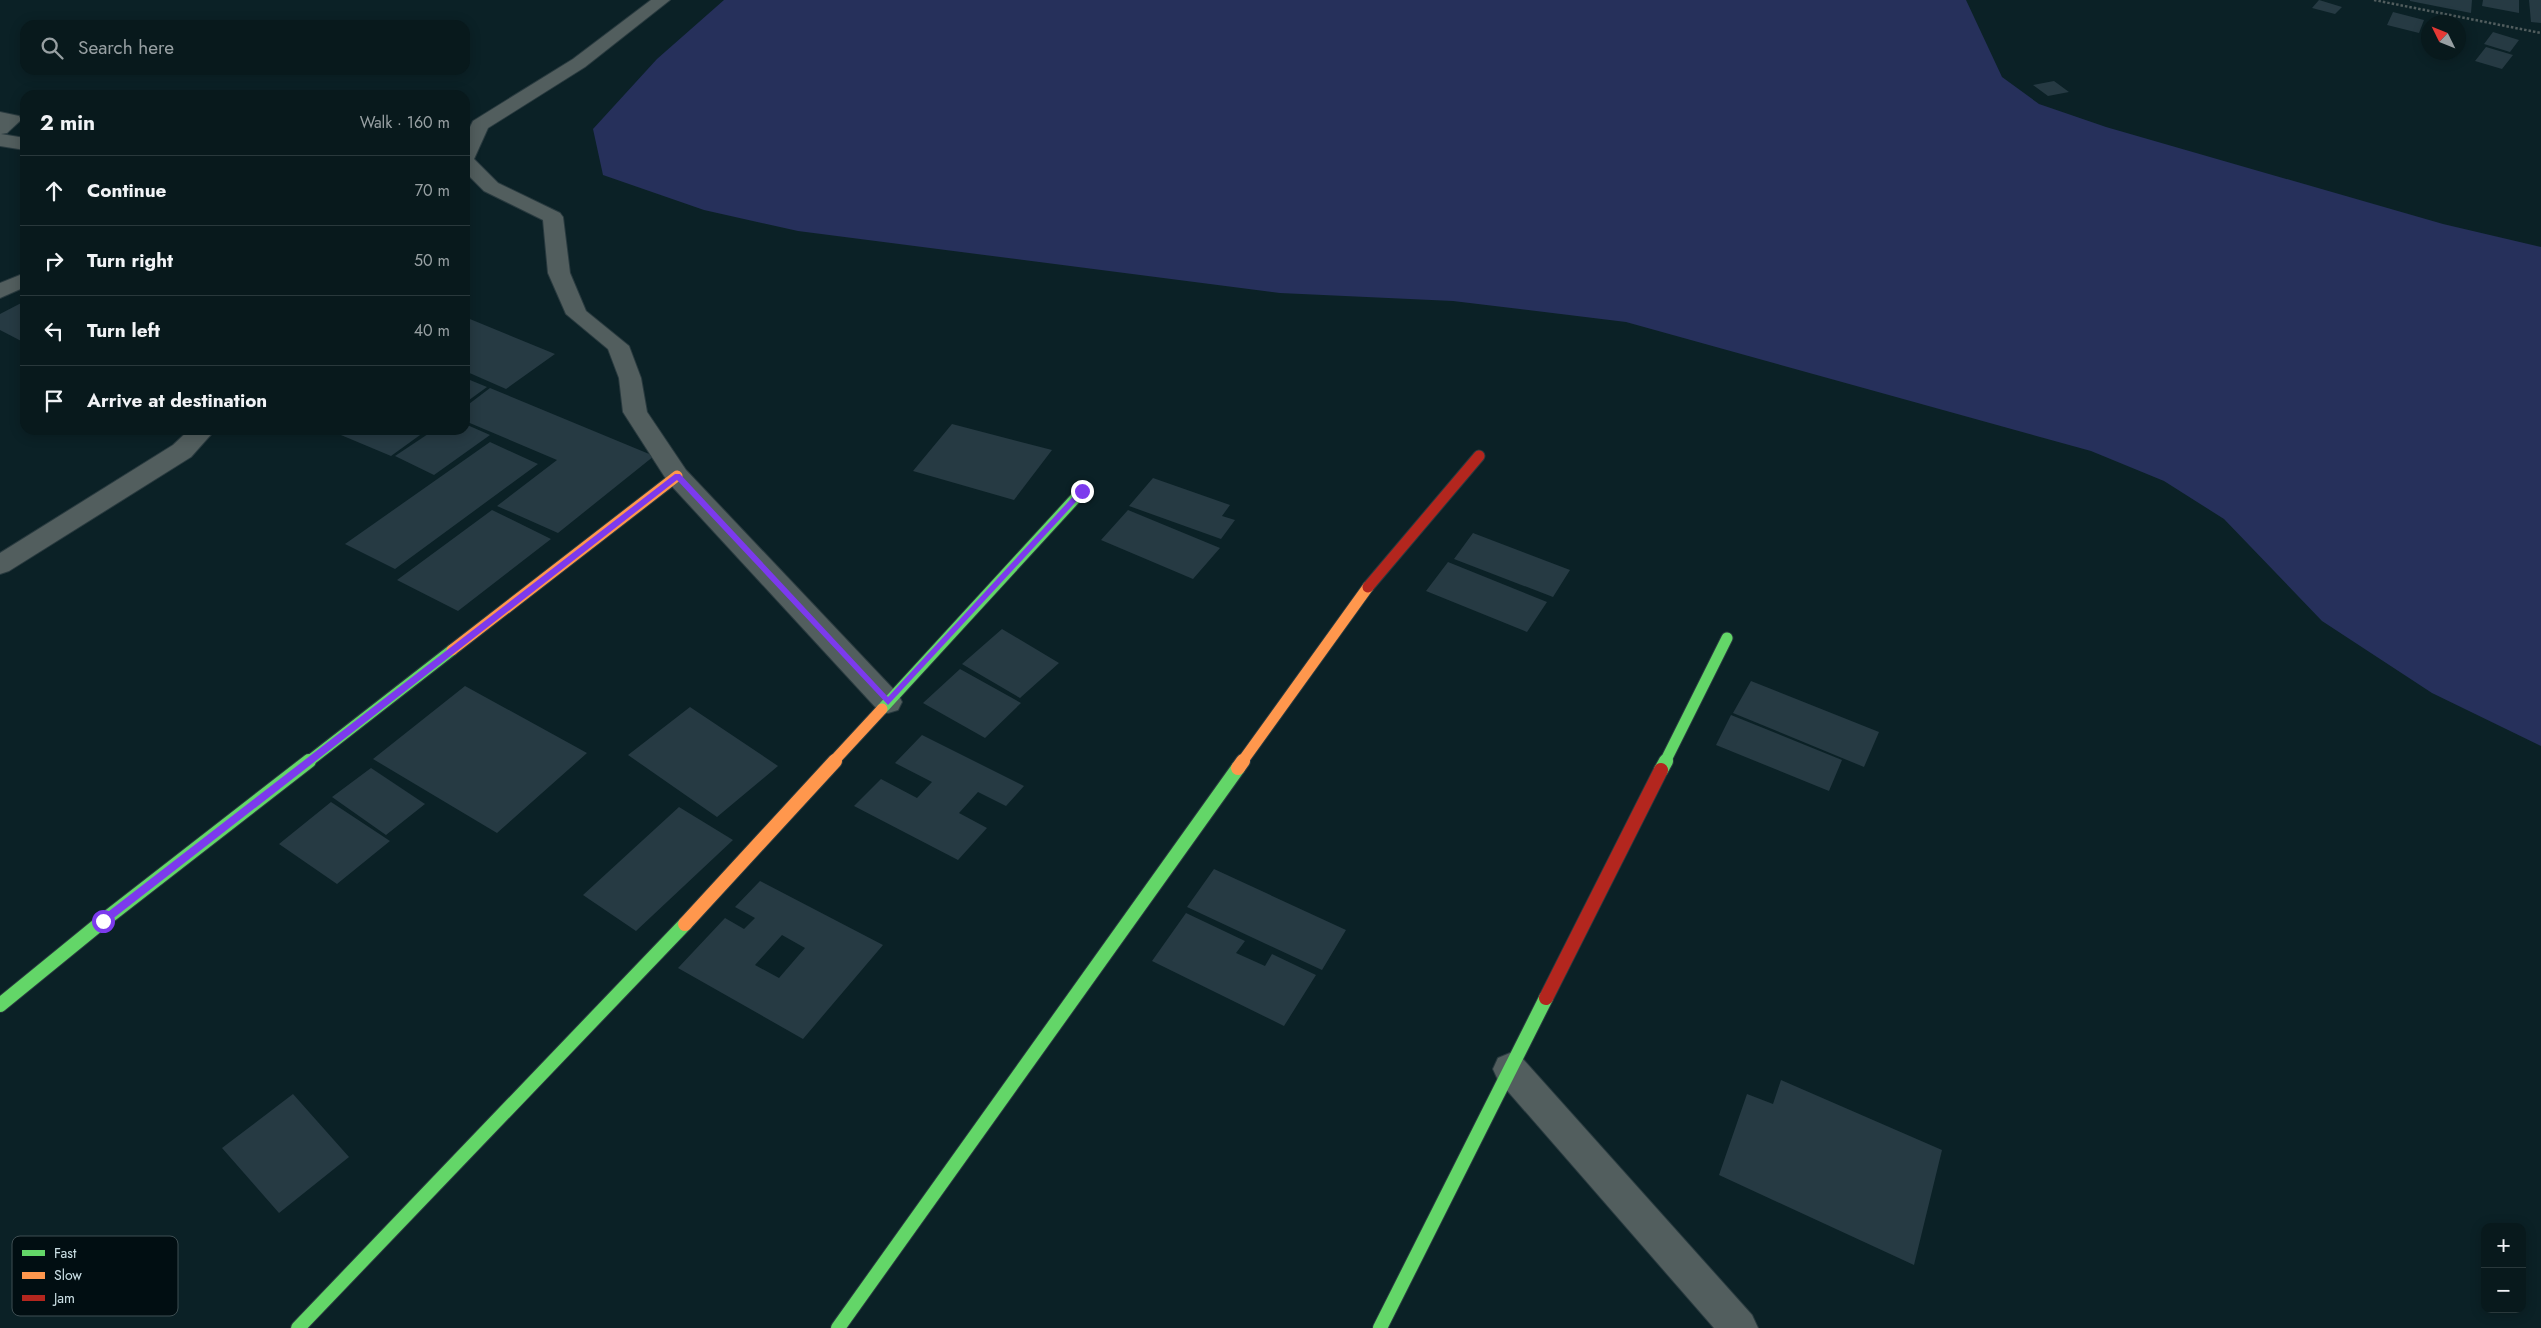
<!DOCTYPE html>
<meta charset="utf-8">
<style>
:root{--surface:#08191c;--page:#112225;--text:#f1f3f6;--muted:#98a0a3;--line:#29383b}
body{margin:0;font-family:Jost,sans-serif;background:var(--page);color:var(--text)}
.controls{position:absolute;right:15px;bottom:15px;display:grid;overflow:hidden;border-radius:10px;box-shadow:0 2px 12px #0003}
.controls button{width:45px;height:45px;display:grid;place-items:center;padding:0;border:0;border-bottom:1px solid var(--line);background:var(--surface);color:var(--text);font:25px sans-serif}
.compass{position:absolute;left:2421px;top:15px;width:45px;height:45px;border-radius:50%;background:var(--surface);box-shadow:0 2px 12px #0003;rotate:313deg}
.stop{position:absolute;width:15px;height:15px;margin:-11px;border:4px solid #7c3aed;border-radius:50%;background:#fff}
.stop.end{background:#7c3aed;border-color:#fff;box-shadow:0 1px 5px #0008}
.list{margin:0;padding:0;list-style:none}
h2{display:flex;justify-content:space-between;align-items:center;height:65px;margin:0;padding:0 20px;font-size:21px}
h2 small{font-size:16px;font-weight:400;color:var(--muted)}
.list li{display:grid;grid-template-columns:32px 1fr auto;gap:15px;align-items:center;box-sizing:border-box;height:70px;padding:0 20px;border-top:1px solid var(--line)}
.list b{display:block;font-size:19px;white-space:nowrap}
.list em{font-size:16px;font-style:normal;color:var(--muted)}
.icon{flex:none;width:28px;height:28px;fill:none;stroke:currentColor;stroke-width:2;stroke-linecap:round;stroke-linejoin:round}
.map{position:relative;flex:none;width:2541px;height:1328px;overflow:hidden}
.search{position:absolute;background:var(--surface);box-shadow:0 2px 12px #0003;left:20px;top:20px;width:450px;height:55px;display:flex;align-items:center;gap:12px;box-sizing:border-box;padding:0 18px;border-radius:15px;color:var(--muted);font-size:19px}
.panel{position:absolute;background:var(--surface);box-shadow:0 2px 12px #0003;left:20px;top:90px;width:450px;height:345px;border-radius:15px}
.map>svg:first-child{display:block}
</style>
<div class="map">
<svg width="2541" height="1328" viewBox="0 0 2541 1328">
<rect width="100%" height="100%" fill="#0b2126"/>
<path fill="#26305b" d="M724,0H1966L2002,77L2039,104L2106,127L2443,224L2541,247V746L2432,693L2322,621L2224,519L2164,481L2091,451L1626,322L1453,301L1280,293L798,231L704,210L603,175L593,129L657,59Z"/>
<path fill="#263a43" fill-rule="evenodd" d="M2319,0L2342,7L2335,14L2312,8Z
M2410,0H2472L2471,13L2410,1Z
M2483,0H2519V13L2482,6Z
M2529,0H2541V23L2531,22Z
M2393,12L2424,20L2419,33L2387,25Z
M2493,32L2519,40L2510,52L2484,44Z
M2486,47L2513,55L2502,69L2475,61Z
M2054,81L2069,92L2048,96L2033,85Z
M25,301V343L0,330V314Z
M465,317L555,354L506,389L465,371Z
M465,378L487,387L465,403Z
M490,388L654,456L558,533L497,506L557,460L465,421V407Z
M465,424L490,435L434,475L395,456L434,430H465Z
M952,424L1052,450L1014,500L913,471Z
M329,430H427L391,456Z
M490,442L538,464L395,569L345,544Z
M1153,478L1230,505L1222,516L1235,520L1221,539L1129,506Z
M492,510L551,539L458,611L397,580Z
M1128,510L1220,548L1193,579L1101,540Z
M1473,533L1570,570L1553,597L1454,559Z
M1448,562L1547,602L1527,632L1426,591Z
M1002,629L1059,663L1020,698L962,664Z
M960,669L1021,703L985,738L923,703Z
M1751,681L1879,732L1864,767L1733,713Z
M465,686L587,753L497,833L373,759Z
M690,707L778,766L717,817L628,755Z
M1731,715L1842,760L1829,791L1716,745Z
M922,735L1024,786L1006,806L978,792L959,813L987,828L958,860L854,806L881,779L917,798L932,782L895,763Z
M371,768L425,804L386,835L332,797Z
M331,802L390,841L337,884L279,844Z
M679,807L733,840L636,931L583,895Z
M1214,869L1346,930L1322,970L1187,907Z
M760,881L883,945L803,1039L678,968L725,918L744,929L755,918L735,907ZM782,935L805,948L779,978L755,965Z
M1186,913L1245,941L1236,953L1265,966L1272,954L1316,975L1284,1026L1152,961Z
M1781,1080L1942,1150L1914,1265L1719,1175L1747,1094L1773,1104Z
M293,1094L349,1157L279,1213L222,1148Z"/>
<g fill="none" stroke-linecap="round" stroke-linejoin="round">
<defs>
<path id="street" d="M651,0H670L585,67L488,128L474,159L498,183L560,213L563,217L570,273L586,311L629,346L641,378L647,412L686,470L898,694L902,702L898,710L888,713L878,710L668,482L623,412L619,378L608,349L566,314L548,273L543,220L484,191L465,172V137L473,121L573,59Z
M0,112L19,116L21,120L7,133L1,134L25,138V150L0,146Z
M25,273V287L0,298V283Z
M189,430H215L191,457L9,571L0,574V553L173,445Z
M1510,1053L1522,1058L1752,1315L1758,1328H1714L1498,1080L1493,1069L1498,1058Z"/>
<path id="fast-far1" d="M882,709L1082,491
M308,762L452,650
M1665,762L1727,638"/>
<path id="fast" d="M1661,770L1666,761
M0,1005L103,921L309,761
M298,1328L685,924
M838,1328L1238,768
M1380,1328L1546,998"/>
<path id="slow-far1" d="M452,650L677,476
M833,762L882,709
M1242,762L1368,587"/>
<path id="slow" d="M1238,768L1243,761
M685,924L835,761"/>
<path id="jam-far1" d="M1368,587L1479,456"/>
<path id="jam" d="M1546,998L1661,770"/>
</defs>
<use href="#street" stroke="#293a3f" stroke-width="2"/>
<use href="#fast-far1" stroke="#293a3f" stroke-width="13"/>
<use href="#fast" stroke="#293a3f" stroke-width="16"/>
<use href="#slow-far1" stroke="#293a3f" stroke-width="13"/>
<use href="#slow" stroke="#293a3f" stroke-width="16"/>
<use href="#jam-far1" stroke="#293a3f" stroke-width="13"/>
<use href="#jam" stroke="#293a3f" stroke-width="16"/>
<path stroke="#515d5e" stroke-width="2.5" stroke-dasharray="2.5 2" stroke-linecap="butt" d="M2374,0L2541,33"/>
<use href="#street" fill="#525e5e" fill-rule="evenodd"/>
<use href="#fast-far1" stroke="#63d668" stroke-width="11"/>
<use href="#fast" stroke="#63d668" stroke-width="14"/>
<use href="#slow-far1" stroke="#ff974d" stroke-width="11"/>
<use href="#slow" stroke="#ff974d" stroke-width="14"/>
<use href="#jam-far1" stroke="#b3261e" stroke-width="11"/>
<use href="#jam" stroke="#b3261e" stroke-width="14"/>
</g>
<path fill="#7c3aed" d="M675,474H680L888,697L1080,489L1086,491L888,705L677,480L106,924H100V918Z"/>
<rect x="12" y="1236" width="166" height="80" rx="8" fill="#010e12" stroke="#3e4e52" stroke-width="1"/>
<rect x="22" y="1250" width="23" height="6" fill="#63d668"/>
<rect x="22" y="1272" width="23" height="7" fill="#ff974d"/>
<rect x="22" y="1295" width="23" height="6" fill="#b3261e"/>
<g font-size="14" fill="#cde2e8">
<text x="54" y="1258">Fast</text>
<text x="54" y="1280">Slow</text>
<text x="54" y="1303">Jam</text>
</g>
</svg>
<div class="controls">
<button>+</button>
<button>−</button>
</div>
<svg class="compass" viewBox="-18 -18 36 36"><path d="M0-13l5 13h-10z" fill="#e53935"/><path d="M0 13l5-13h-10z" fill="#98a0a3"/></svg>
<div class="stop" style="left:103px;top:921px"></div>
<div class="stop end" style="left:1082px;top:491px"></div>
<div class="search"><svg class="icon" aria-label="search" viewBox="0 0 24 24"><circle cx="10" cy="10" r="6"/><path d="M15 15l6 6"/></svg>Search here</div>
<section class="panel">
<h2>2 min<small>Walk · 160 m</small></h2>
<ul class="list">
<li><svg class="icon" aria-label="ahead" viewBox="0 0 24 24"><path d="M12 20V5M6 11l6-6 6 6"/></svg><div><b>Continue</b></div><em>70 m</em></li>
<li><svg class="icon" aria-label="right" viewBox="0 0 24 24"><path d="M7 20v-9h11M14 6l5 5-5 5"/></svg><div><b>Turn right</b></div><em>50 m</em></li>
<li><svg class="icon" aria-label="left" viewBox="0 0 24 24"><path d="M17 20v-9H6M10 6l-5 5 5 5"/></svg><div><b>Turn left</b></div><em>40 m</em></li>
<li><svg class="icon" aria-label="arrive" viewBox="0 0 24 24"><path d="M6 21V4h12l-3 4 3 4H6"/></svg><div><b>Arrive at destination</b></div></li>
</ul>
</section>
</div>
